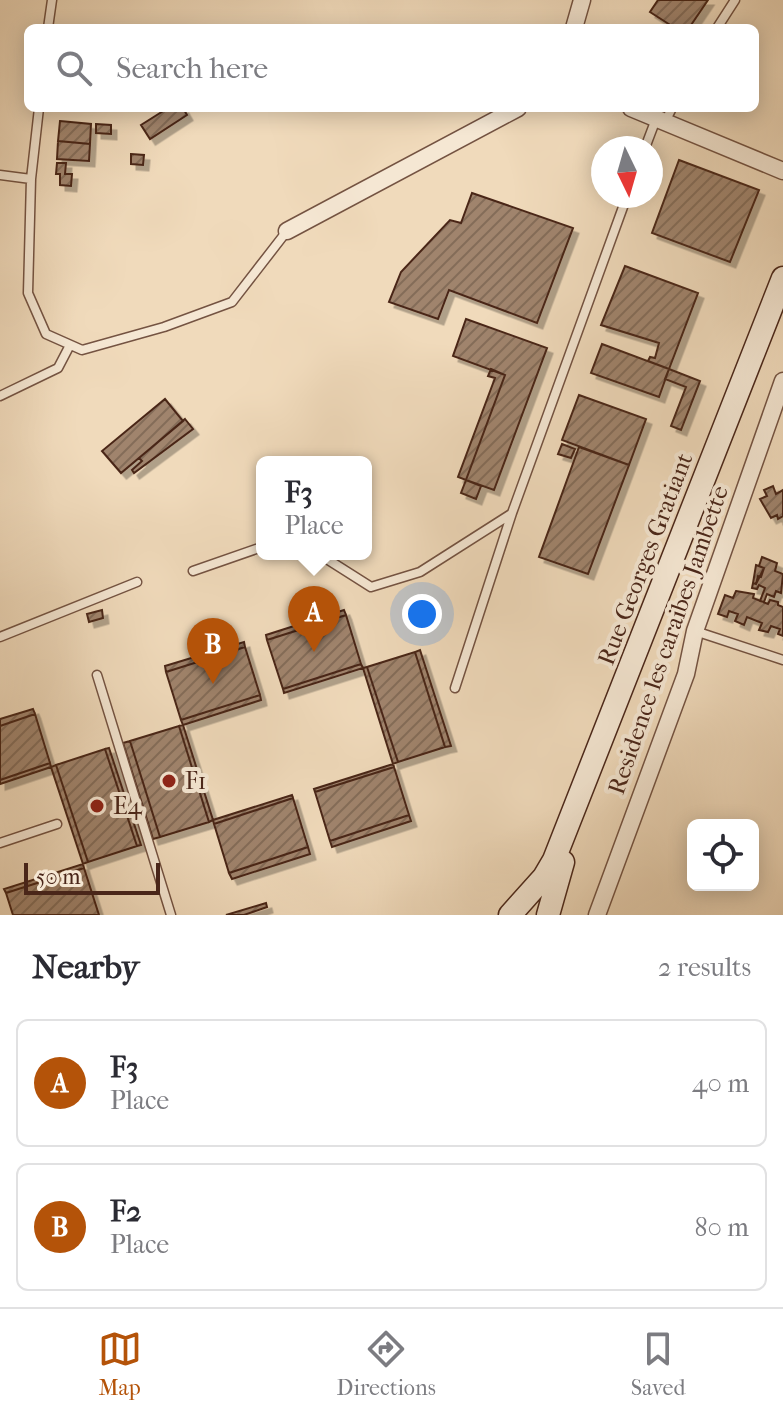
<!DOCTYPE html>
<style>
:root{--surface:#fff;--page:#f7f7f7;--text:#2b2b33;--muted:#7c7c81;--line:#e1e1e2;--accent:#b45309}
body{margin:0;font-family:"IM FELL French Canon",serif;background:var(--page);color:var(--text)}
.controls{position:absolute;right:24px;bottom:24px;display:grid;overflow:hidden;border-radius:12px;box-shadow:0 4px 20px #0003}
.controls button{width:72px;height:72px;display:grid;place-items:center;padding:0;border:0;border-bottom:2px solid var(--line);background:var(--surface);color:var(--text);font:40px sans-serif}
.compass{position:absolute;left:591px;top:136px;width:72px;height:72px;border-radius:50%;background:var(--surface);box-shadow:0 4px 20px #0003;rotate:175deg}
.scale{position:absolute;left:24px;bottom:20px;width:136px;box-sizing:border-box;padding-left:8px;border:4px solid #4a2619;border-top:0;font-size:22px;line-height:28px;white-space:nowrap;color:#4a2619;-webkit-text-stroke:6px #f5e7d3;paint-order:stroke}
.you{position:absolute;left:422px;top:614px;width:28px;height:28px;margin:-20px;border:6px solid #fff;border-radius:50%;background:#1a73e8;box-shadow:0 0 0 12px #1a73e833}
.badge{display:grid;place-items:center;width:52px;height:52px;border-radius:50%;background:var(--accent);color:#fff;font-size:26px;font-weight:700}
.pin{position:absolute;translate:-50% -66px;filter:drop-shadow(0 2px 4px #0008)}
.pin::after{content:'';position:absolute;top:42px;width:28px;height:24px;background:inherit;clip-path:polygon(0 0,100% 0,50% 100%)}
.popup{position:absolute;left:256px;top:456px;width:116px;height:104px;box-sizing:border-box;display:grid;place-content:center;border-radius:12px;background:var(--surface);filter:drop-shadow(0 2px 6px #0005);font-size:26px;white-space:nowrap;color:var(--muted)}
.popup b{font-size:30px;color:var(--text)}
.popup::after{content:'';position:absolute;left:50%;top:100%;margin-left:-16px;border:16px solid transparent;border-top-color:var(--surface)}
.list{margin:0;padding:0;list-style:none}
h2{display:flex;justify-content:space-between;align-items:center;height:104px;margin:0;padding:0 32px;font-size:34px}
h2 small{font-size:26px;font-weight:400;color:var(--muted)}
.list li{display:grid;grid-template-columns:52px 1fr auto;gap:24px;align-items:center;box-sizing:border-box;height:128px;margin:0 16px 16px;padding:0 16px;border:2px solid var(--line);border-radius:12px}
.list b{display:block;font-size:30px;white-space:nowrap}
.list p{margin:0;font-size:26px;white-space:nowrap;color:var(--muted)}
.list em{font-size:26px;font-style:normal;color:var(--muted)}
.icon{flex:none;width:44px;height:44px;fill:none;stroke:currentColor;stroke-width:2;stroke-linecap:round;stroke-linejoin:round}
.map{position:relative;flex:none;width:783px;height:915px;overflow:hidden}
.search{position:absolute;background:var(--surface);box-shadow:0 4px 20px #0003;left:24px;right:24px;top:24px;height:88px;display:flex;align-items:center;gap:20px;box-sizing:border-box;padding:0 28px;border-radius:12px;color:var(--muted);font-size:30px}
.sheet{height:392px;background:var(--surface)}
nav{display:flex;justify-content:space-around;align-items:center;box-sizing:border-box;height:112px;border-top:2px solid var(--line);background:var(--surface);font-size:22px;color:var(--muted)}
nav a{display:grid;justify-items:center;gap:4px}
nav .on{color:var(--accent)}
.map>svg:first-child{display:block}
</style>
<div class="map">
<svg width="783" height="915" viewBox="0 0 783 915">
<defs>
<pattern id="building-hatch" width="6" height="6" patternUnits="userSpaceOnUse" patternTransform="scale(2)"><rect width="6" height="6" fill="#a0846d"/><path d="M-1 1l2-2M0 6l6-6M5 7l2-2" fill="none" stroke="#846c59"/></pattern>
<filter id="shadow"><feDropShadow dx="5.5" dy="5.5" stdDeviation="0" flood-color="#0004"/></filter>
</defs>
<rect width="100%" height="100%" fill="#f0dabb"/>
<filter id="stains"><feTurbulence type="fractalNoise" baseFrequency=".0025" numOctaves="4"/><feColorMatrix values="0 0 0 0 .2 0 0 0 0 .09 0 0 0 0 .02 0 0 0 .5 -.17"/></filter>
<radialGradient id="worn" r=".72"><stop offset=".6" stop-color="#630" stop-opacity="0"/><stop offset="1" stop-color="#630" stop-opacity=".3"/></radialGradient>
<path fill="url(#building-hatch)" stroke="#4a2619" stroke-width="2" filter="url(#shadow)" d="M658,0H708L689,28H675L650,12Z
M168,108H183L187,115L150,139L141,125Z
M60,121L91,124L90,144L58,141Z
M96,124L111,125V134L96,133Z
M58,141L90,144L89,161L57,159Z
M131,154L144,155L143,165L131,164Z
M679,160L759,190L730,262L652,233Z
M57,163H66L65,174H72L71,186L60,185V174H56Z
M472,193L573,228L537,323L449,290L438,319L389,302L401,272L450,220L461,223Z
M625,266L698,293L669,369L648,361L650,357L655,358L659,343L601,325Z
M466,319L547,348L494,490L466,480L505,375L453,356Z
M602,344L669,369L659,397L591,373Z
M491,369L505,375L466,480L458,477L495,378L488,376Z
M669,369L700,381L681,430L671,426L686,387L665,379Z
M579,395L646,419L629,465L562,440Z
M165,399L183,421L121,473L102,451Z
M185,419L193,429L134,473L132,470L142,461L139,458Z
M562,444L575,449L571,458L558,454Z
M579,447L629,465L588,574L539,557Z
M466,480L481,486L476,499L461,493Z
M773,486L776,494L783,490V516L778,519L777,515L771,518L760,499L767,496L764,490Z
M762,557L777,563L775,571L783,574L781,593L776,591L774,597L767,594L764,602L760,601L765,588L759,585L757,589L752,588L753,583L756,584L758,576L761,577L764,568L759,566Z
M756,565L764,568L756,584L753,583Z
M736,591L754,594L753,598L768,604L770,600L778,602V605L783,607V636L778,634L780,629L771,626L768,632L759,630L762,623L747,617L744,625L735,621L738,614L729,611L727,617L718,614L725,595L733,598Z
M102,610L103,618L89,622L87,614Z
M344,610L346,615L267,640L266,635Z
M346,615L361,664L283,689L267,640Z
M244,642L245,647L166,672L165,666Z
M245,647L260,695L181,720L166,672Z
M420,650L451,746L445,747L415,652Z
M415,652L445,747L398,762L367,667Z
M361,664L363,668L284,693L283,689Z
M367,667L398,762L393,764L363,668Z
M260,695L261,700L183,725L181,720Z
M33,709L35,714L0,726V719Z
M35,714L50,763L0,780V726Z
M183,725L213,820L209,822L179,726Z
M179,726L209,822L160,837L130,741Z
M130,741L160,837L153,839L123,743Z
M109,748L141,845L137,846L105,749Z
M105,749L137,846L88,862L56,765Z
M50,763L51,767L0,784V780Z
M393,764L394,767L315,792L314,789Z
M56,765L88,862L83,864L51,767Z
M394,767L409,815L330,841L315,792Z
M292,795L293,798L214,824L213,820Z
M293,798L308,847L229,873L214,824Z
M409,815L411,821L332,847L330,841Z
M308,847L310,854L232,879L229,873Z
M83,864L84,868L6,893L4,889Z
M84,868L99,915H13L6,893Z
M266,903L267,907L244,915H226Z"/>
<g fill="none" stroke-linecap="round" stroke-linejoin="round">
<defs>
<path id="lane" d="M48,28L52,0
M717,28L735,0
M39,108L31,179L28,293L46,334L82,350L164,327L232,302L287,231
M665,122L672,108
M645,148L656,119
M0,175L31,179
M0,396L58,368L70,345
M319,554L371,587L420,572L511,514
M193,571L262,547
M695,631L783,660
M0,637L137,582
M97,675L171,915
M455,688L512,513L627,196
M0,843L57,824"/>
<path id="street" d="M574,28L582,0
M631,108L783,171
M287,231L518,108
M597,915L686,674L695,631L783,381"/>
<path id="secondary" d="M510,915L544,877L554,860L783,278
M548,915L563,862"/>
</defs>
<use href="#lane" stroke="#745342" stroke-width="11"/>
<use href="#street" stroke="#745342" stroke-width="19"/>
<use href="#secondary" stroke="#4a2619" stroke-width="25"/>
<use href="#lane" stroke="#f5e7d3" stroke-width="8"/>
<use href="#street" stroke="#f5e7d3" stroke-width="16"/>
<use href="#secondary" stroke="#f5e7d3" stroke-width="22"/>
</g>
<g fill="#8f2418" stroke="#f5e7d3" stroke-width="3">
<circle cx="169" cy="781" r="8"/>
<circle cx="97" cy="806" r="8"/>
</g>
<g text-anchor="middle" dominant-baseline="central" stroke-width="8" stroke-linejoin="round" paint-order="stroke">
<g font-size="24" fill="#4a2619" stroke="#f5e7d3">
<text transform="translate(645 559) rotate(-69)">Rue Georges Gratiant</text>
<text transform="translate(668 640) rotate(-71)">Residence les caraibes Jambette</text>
</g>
<g font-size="24" fill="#4a2619" stroke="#f5e7d3" text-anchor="start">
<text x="185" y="781">F1</text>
<text x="113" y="806">E4</text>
</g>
</g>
<rect width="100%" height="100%" filter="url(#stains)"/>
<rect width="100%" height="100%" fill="url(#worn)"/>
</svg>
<div class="controls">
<button><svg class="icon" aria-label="locate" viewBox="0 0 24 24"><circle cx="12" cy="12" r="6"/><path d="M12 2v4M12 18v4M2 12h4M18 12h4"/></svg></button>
</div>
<svg class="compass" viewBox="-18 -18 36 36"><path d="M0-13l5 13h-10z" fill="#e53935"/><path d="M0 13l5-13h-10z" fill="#7c7c81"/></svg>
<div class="scale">50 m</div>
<div class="you"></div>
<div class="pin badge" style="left:314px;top:652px">A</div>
<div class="popup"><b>F3</b>Place</div>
<div class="pin badge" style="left:213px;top:684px">B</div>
<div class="search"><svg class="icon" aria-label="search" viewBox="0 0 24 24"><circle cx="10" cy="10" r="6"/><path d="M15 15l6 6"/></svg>Search here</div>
</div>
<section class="sheet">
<h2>Nearby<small>2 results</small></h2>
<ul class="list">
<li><span class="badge">A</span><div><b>F3</b><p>Place</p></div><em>40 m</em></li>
<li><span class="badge">B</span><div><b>F2</b><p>Place</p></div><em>80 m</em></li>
</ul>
</section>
<nav>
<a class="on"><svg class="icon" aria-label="map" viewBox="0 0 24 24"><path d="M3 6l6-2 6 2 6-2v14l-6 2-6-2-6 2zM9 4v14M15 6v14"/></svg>Map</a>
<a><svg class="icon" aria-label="directions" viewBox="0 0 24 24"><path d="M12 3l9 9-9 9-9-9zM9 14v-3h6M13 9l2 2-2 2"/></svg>Directions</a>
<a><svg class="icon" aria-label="saved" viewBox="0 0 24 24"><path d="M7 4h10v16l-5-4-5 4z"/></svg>Saved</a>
</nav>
